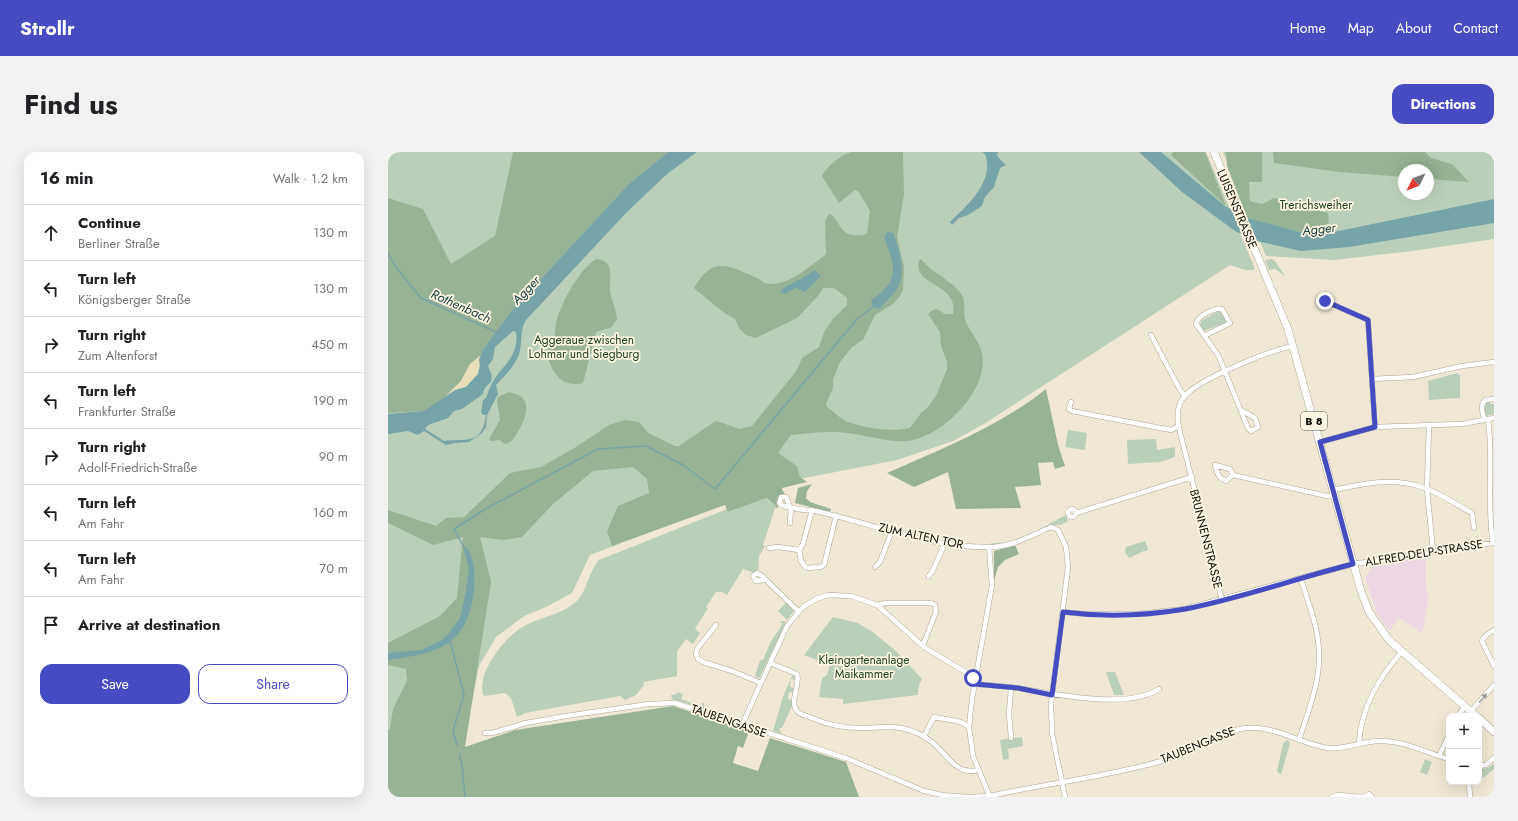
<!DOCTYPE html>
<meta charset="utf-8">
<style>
:root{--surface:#fff;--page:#f2f2f2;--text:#202124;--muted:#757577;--line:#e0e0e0;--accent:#454cc1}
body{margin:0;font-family:Jost,sans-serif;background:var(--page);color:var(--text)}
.controls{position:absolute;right:12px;bottom:12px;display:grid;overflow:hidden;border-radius:8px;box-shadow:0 4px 16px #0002}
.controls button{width:36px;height:36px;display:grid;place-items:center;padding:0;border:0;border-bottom:1px solid var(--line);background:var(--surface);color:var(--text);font:20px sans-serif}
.compass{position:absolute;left:1010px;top:12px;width:36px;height:36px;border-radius:50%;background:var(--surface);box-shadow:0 4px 16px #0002;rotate:228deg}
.stop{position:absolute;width:12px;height:12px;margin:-9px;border:3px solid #454cc1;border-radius:50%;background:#fff}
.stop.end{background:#454cc1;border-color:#fff;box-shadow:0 1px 4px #0008}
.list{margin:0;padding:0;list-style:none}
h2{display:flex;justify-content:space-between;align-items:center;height:52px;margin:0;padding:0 16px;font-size:17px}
h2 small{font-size:13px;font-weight:400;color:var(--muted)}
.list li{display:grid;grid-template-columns:26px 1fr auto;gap:12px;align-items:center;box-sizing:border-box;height:56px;padding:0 16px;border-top:1px solid var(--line)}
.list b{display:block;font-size:15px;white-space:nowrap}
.list p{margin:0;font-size:13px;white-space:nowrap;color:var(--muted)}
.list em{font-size:13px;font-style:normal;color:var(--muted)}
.actions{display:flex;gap:8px;padding:12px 16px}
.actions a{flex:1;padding:9px 0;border:1px solid var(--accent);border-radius:12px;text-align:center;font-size:14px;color:var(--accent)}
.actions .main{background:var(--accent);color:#fff}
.icon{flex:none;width:22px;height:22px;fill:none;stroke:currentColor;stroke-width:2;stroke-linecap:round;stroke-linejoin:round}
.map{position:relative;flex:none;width:1106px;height:645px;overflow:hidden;border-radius:12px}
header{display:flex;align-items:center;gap:24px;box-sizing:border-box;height:56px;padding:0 20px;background:var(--accent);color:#fff}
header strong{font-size:19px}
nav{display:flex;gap:22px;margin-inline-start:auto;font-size:14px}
.intro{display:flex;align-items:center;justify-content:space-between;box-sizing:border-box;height:96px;padding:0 24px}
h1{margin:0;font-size:28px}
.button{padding:10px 18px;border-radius:12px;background:var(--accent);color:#fff;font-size:14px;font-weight:700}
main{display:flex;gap:24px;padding:0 24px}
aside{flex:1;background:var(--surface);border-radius:12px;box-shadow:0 4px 16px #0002}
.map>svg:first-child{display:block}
</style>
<header>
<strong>Strollr</strong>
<nav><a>Home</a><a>Map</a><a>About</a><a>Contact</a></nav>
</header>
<div class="intro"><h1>Find us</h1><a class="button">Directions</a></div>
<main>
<aside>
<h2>16 min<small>Walk · 1.2 km</small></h2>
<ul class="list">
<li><svg class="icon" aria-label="ahead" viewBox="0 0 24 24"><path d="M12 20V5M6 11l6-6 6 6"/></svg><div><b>Continue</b><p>Berliner Straße</p></div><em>130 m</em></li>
<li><svg class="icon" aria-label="left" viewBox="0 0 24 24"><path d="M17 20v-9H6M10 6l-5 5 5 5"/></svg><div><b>Turn left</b><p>Königsberger Straße</p></div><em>130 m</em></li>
<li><svg class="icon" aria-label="right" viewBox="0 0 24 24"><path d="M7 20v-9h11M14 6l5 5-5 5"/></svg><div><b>Turn right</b><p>Zum Altenforst</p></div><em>450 m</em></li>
<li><svg class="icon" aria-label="left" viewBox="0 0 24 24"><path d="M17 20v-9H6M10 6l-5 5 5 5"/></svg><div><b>Turn left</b><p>Frankfurter Straße</p></div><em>190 m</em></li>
<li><svg class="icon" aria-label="right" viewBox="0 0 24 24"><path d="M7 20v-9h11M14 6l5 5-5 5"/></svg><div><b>Turn right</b><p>Adolf-Friedrich-Straße</p></div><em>90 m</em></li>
<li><svg class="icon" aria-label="left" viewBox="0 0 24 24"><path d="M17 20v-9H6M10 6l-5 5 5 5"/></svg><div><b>Turn left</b><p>Am Fahr</p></div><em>160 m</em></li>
<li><svg class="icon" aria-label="left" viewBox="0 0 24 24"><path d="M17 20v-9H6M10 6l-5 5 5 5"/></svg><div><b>Turn left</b><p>Am Fahr</p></div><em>70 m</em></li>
<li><svg class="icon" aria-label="arrive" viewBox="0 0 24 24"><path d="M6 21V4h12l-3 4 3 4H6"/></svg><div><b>Arrive at destination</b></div></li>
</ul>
<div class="actions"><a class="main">Save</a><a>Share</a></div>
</aside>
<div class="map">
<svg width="1106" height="645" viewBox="0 0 1106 645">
<rect width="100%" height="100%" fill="#f0e8d4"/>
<path fill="#edd7e4" d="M1036,405L1038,407V437L1041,444L1034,481L1011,466L1001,479L989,462L977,426L985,415Z"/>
<path fill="#bacfb9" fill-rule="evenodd" d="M0,0H818L867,117C860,121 850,115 842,113L596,272L565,289L509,308L391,331L202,403L184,441L158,455L136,464L108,485L91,514L82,559L0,606Z
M835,0H1106V87L1024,99L946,108L878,104ZM1016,18H1040V42H1016Z
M884,107L887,109L897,124L887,117L881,118L877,108Z
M830,159L834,160L839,170L816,179L812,173L813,169Z
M1069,221L1072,223V246L1041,248L1040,229Z
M1102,249V252H1106V262L1098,264L1096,260L1097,252Z
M680,278L699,281L697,298L677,295Z
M768,287L769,298L787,295V305L772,310L740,312L739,288Z
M379,346L390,356H387L375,393L377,394L371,404L370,420L366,421L355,417L339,443L334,440H328L318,455L320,456L307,477L312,481L305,492L298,487L289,499V524L255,530L256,533L248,543L237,548L232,544L137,561L129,565L123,546L117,541L96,544C92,536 95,526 98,518C106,501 121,482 138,473C154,465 174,462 188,450C200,438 200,420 211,408L339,357L340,360Z
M678,363L680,369C670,376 668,371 660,374C642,382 624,392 604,393L603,391C629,393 656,374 678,363Z
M757,389L760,396L759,399H756L741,406L737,400L738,395Z
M398,451L406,459L399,468L390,459Z
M445,465L470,471L486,481L509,500L534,527L531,533L530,543L455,552V547L431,545L434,526L439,523L442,513L416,503Z
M393,469L398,470L372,525L370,526L367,524L372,508H375L382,491L395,471H392Z
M718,520H727L736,543H726Z
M405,522L408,528L403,527L402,535L406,536L405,540H401L400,547L404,548V554L394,576H391L393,582L385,579L396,542Z
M289,540L295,542L293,547L313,554L314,551H316V557L284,547L283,543L289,542Z
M634,585L635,594L620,597L621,607L615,608L612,588Z
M899,588L902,591L893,623L889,619L895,592Z
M1037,607L1044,610L1039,623L1032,620Z
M1106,612V617L1091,629V617L1100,616Z"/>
<path fill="#97b295" d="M125,0H280L241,32L124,158L96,196L93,203L82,212L73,229L52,250L36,259L0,261V46L35,57L63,112L107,84Z
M463,0H515L516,42L509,85L516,115L515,138L512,144L505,152L487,163L475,188L464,195L452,210L445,227V236L438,252L439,255C446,260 455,269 463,271C482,277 502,280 522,276L533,261L539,256L548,244L559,217V210L553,194L552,180L540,162L543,159L549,157L557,162H565C571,130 524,135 531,108L533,107C537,111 540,115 544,118C554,125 567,133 574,143C578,151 575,159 577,167C581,180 592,189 594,202C601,239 554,285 520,289C506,291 480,284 466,282C445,278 423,281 403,283L390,301L409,314L412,325L419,330L394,336V338L397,341L390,345V356L379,346L340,360L337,353L224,394L219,379L230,354L261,341L259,327L245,315L205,319L164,353L134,385L116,388L92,385L103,430L77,595L127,578L285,554L361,579L355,596L350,594L345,611L370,619L382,586L458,610L471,645H0V577H2L5,557L19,529L18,517L0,513V491L52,464L69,446L75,385L45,393L0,371V358L48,374L58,366L76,365L122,321L153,315L188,295L221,273L237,268L251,270L260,281L287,294H291L326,270L329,269L351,277L364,274L409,218L414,206L431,195L437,178L445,167L459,153V146L446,136H435L430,144L409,166L368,186L358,183L351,176L347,167L335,160L306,136C325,103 341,114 369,126C374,128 376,132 383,132C403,132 422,114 437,103L438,100L437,69L441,62L444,63C456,77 453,85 476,83L479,81L482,59L471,40L467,38L451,51L434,24C438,15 453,3 463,0Z
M785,0H817L838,54L783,3Z
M838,0H874V30H861L862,49L874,52L886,46L940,61L941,71L916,81L859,66L839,14Z
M885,0H1037L1043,6L1064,12L1081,30L1040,27V18H1016V25L952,20L886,11Z
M208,107C229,109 220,127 222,140C224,149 228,157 229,167L224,175L208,180L195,231C190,233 182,232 177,230C168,226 158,209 160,198C161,195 165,191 166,188C167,183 167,177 168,172C172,152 191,118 208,107Z
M658,237L670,293L677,314L667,317L665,310L650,311L653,333L627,335L633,356L568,357L560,320L526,335L499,321C550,299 614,273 658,237Z
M121,240C145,245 140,260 131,278C126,285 125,291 116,292L112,288L103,289L101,287L112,268L109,249L110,245Z
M424,332L419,339L418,346L422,350L443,357L442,360L407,351L410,336Z
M627,393L631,402L617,408L610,415L606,429V399Z"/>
<path fill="#e8dfba" d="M93,203L90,222L78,235L67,238L52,250L73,229L82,212Z"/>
<path fill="#76a4a8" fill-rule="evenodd" d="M280,0H309L279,22L239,60L138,168C131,179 135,191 131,202C127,214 117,224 108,233L110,242L99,263L98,275L94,281L81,290L68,291L58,293L36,279L30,283L20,279L0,282V262L36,259L67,238L78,235L90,222L92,214L91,207L96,196L124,158L241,32ZM125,179L128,180C131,202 118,211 107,226C103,232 100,240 98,246L95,248L93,260L95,263H98C94,294 78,286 56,289L37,277L40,273L60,266L66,259L74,257L95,242C97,228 110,235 100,214L105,207L107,195Z
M594,0H610L609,4L618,13L612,16L606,35L597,45L594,54L580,63L571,66L564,73L562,70C580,53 607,29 597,2Z
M751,0H773L837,54L859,66L916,81L946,80L1106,47V71L961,95L913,99L869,89L847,79L794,40Z
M499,80L505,81C511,98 518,117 510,135C506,143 497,150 492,157L485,155L483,148C513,129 507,114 496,85Z
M427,118L433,124L417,140L408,136L396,142L392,141L395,136L413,127Z
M78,395C87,406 87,423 86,437C80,494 51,501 0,508V501L34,498L54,488L61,481L72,466L77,444L81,417L76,398Z"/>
<path fill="#f0e8d4" d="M842,54L858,63L870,91L855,85Z"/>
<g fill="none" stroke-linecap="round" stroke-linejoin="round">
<path stroke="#76a4a8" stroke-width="1.5" d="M0,101L7,114L33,146L110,181
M77,397L66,377L99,356L210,297L258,294L295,313L327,337L469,167L485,155
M62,488L76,543L65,579L69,593
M71,602L74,613L77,645"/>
<defs>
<path id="street" d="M937,149L980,168L987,275
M763,183L792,238L797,244
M816,184L842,171L834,157C827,155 810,164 808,171V172C816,183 824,194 831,205L860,276L863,279L870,275L867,266L853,258
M984,227L1025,225L1074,214L1106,210
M683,250L681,257L684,259L783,278L791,274
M1100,267C1106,308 1098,350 1105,391
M1097,268C1094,262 1092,253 1097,248L1106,247
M1041,273L1039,337L1045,399
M932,290L987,275L1074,272L1106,266
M827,313L842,317L845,323L838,329C830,327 829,320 827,313Z
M845,323L939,344H946
M945,338C975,332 1004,325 1034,335C1051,341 1068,352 1084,361L1086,376
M402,355L398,345H393L391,351C395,357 423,358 432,360C488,373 544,396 602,395C625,395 642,384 663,375L670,378L678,395L680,415L663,552L664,581L677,645
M680 361a4 4 0 1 1 8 0a4 4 0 1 1-8 0Z
M688,361L804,325
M402,371L403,355
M601,395L604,433L584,547L581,575L585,604L602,645
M381,396L390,395L411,398
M411,398L413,409L418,416L432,415L436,413L448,364
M411,398L415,392L424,358
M487,415L492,410L504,379
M540,425L544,420L557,391
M377,428L368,429L365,424L369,421L373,423L410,459
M834,448L790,272C789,263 790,252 796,245C810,227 881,199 905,194
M489,453L497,451H543L547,453L548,460L535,493
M675,460L697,462H750L796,457L965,412L1106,391
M328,473L309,497L308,502L310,507L315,510L344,519L373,531
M1106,478L1097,484L1094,489L1106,514
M382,511L409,522C413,532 400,551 410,560C414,563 419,564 424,566C439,573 457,576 474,576C488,576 503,573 517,577C527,579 536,584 544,590C559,602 568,624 590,618
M587,532C601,533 616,534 630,536C667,542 738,558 771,537
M1083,559L1106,533
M1070,564L1077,554
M354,573L399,474L415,455L428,447L440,443L463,444L489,453L536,495L581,522L587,529
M97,581H104L138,571L178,564L261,552L287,551L458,606L536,639L554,643L578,645
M536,584L546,565L573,570L581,575
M623,586L621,561L623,536
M911,588C920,560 932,531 931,502C931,477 920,450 913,427
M971,591C973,555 991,526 1014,499
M1051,604L1061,583
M1091,614L1098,613L1106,606
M1081,630L1082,645
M581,645L602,644C660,631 719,625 777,608C802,600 835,578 858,576C886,573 913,592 940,596C956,598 974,589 991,589C1015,588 1038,601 1061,607
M944,645L950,643L976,645
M976,645L981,642L984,645"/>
<path id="primary" d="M826,0L900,177L973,439L981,460L1001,488L1088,564
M1091,566L1106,580"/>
</defs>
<use href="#street" stroke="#ada693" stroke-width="5.5"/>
<use href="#primary" stroke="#ada693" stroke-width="8"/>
<use href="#street" stroke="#fff" stroke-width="4.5"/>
<use href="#primary" stroke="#fff" stroke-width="7"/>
</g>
<defs><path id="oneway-solid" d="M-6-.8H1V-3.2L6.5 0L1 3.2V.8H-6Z"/></defs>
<use fill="#9f9e9c" href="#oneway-solid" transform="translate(1095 546) rotate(-49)"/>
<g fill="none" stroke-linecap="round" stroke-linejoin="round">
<path stroke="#454cc1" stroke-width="5" d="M585,526L587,532L630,536L664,543L675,460C715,465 757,464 797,457C854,446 909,426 965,412L932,290L987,275L980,168L937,149"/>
</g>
<g text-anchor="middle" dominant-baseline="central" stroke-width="3.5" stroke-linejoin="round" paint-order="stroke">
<rect fill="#fdf5e1" stroke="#575348" stroke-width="1" x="913" y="260" width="26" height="18" rx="3"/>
<g font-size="11" font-weight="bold" fill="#100d07">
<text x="926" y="269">B 8</text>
</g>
<g font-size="12" fill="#1b431a" stroke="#fdf5e1">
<text x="928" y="53">Trerichsweiher</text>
<text x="196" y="188">Aggeraue zwischen<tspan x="196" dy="14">Lohmar und Siegburg</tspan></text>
<text x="476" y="508">Kleingartenanlage<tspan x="476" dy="14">Maikammer</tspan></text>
</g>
<g font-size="12" fill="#100d07" stroke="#fdf5e1">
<text transform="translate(849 57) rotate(67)">LUISENSTRASSE</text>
<text transform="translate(533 384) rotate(12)">ZUM ALTEN TOR</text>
<text transform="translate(818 387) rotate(76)">BRUNNENSTRASSE</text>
<text transform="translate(1036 401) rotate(-9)">ALFRED-DELP-STRASSE</text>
<text transform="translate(341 569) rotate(19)">TAUBENGASSE</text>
<text transform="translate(810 593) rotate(-22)">TAUBENGASSE</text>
</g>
<g font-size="13" font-style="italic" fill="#123f43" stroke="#fdf5e1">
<text transform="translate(931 77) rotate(-6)">Agger</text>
<text transform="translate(138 138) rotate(-46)">Agger</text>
<text transform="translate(73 154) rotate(24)">Rothenbach</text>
</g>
</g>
</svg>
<div class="controls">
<button>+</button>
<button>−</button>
</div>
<svg class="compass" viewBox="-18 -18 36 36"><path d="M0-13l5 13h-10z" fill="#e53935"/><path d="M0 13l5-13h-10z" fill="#757577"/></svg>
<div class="stop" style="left:585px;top:526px"></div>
<div class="stop end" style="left:937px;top:149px"></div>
</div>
</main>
